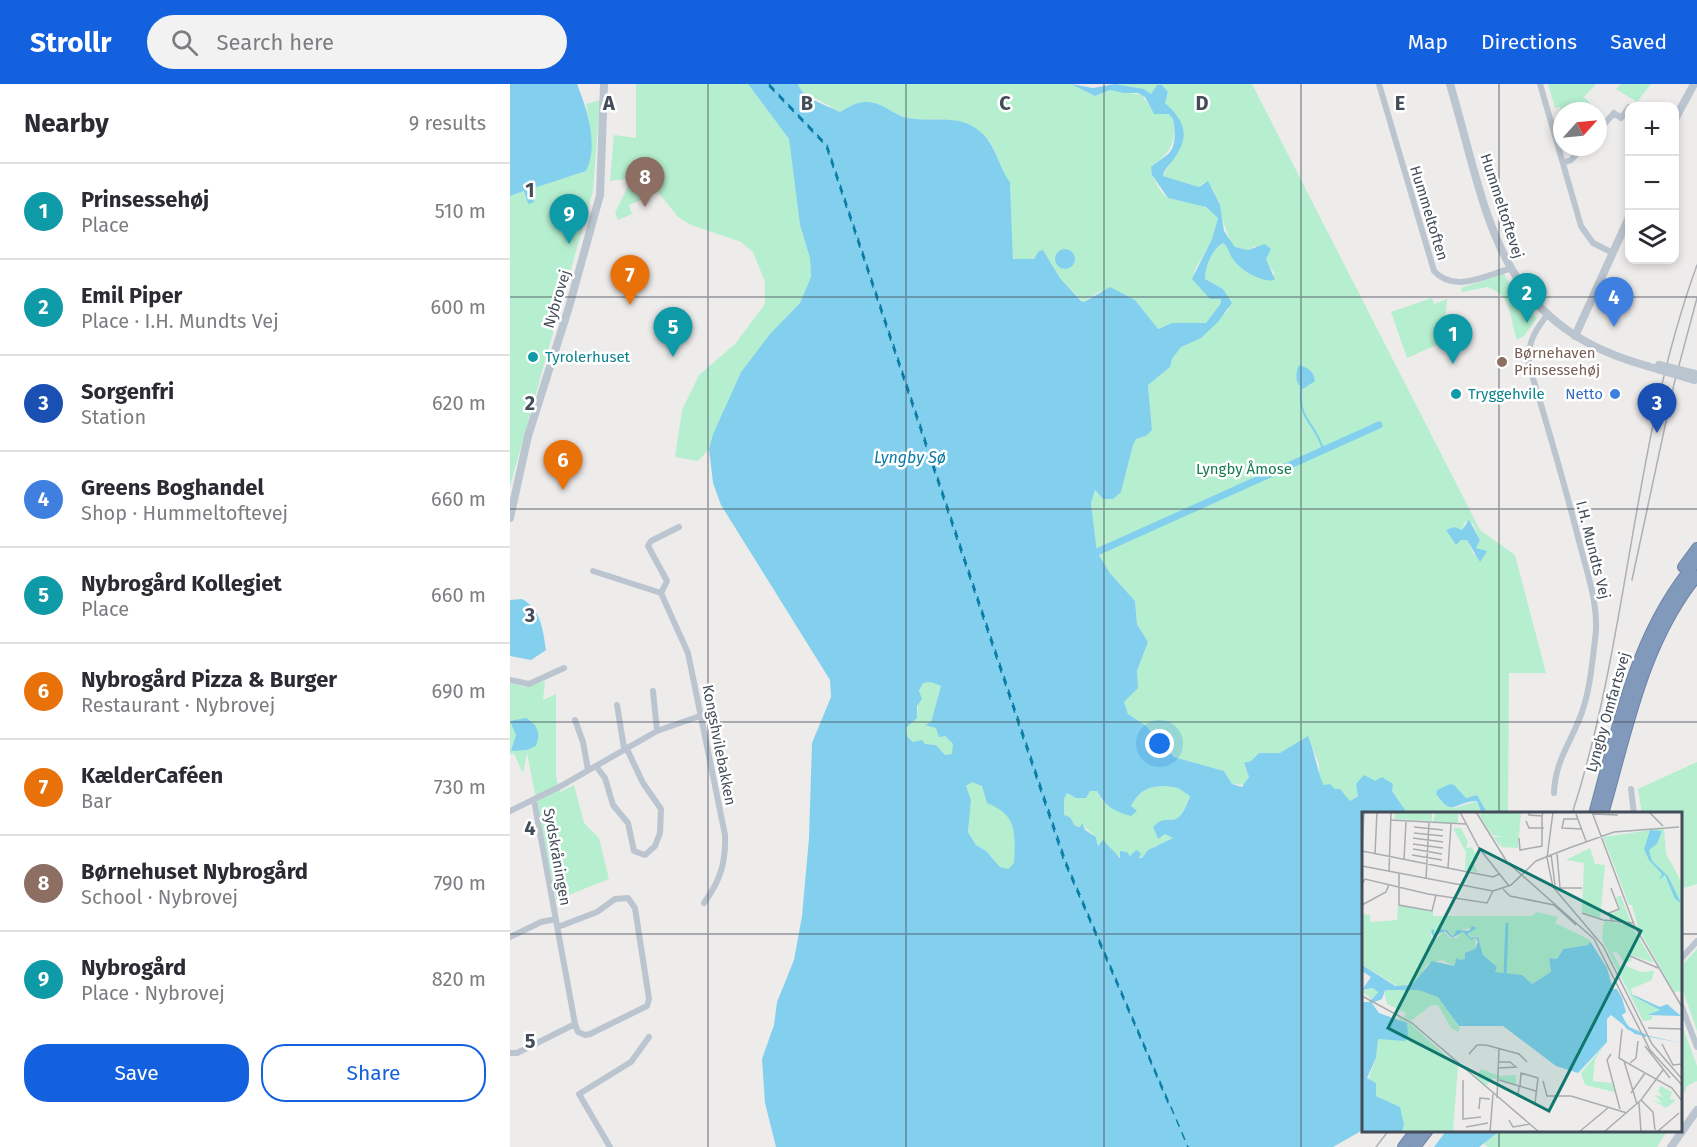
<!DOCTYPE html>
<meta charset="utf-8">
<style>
:root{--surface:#fff;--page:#f2f2f3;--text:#2b2b33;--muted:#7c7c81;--line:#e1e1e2;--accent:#1461df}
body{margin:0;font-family:"Fira Sans",sans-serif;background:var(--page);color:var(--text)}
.controls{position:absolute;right:18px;top:18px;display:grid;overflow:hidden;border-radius:12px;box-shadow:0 3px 9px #0003}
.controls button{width:54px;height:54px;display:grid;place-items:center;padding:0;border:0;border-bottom:2px solid var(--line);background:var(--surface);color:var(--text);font:30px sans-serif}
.compass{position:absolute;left:1043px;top:18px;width:54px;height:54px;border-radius:50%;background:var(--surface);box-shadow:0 3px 9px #0003;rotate:63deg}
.you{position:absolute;left:650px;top:660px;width:21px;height:21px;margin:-15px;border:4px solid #fff;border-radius:50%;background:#1a73e8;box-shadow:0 0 0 9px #1a73e833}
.badge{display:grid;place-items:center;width:39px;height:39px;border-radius:50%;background:var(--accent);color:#fff;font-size:20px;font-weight:700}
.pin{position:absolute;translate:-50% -50px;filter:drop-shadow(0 2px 3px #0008)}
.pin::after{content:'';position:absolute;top:32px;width:21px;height:18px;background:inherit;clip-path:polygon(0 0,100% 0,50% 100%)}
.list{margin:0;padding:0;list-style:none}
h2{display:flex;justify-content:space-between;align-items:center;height:78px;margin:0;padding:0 24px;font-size:26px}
h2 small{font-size:20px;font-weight:400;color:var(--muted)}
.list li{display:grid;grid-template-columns:39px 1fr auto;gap:18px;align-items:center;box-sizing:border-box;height:96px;padding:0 24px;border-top:2px solid var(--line)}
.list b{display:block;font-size:22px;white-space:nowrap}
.list p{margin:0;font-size:20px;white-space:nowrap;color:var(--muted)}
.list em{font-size:20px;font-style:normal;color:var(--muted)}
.actions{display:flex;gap:12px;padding:18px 24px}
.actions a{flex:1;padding:14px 0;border:2px solid var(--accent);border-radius:24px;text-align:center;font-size:21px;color:var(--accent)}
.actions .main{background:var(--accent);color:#fff}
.icon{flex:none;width:33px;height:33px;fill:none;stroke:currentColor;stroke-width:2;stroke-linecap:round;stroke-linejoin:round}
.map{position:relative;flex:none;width:1187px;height:1063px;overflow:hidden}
header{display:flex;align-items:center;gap:36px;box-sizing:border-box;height:84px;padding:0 30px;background:var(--accent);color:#fff}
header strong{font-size:28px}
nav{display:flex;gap:33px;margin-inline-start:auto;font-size:21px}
.search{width:420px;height:54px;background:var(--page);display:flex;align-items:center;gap:15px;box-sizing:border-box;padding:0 21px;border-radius:33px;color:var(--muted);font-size:22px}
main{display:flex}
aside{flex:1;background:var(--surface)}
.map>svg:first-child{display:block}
</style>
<header>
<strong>Strollr</strong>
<div class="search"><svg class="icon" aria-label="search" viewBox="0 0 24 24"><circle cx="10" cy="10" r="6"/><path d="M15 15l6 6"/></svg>Search here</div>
<nav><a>Map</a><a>Directions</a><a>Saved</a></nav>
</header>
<main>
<aside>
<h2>Nearby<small>9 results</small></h2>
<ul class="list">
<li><span class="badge" style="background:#0f9aa8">1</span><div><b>Prinsessehøj</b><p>Place</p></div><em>510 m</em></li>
<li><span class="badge" style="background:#0f9aa8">2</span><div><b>Emil Piper</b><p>Place · I.H. Mundts Vej</p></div><em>600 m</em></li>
<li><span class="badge" style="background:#1a4fb4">3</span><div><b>Sorgenfri</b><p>Station</p></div><em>620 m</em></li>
<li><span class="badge" style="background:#3f7fe0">4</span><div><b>Greens Boghandel</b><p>Shop · Hummeltoftevej</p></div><em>660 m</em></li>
<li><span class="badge" style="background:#0f9aa8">5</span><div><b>Nybrogård Kollegiet</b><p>Place</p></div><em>660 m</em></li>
<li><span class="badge" style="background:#e8710a">6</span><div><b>Nybrogård Pizza &amp; Burger</b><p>Restaurant · Nybrovej</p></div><em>690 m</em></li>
<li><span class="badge" style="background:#e8710a">7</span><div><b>KælderCaféen</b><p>Bar</p></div><em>730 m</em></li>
<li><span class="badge" style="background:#8d6e63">8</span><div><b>Børnehuset Nybrogård</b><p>School · Nybrovej</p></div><em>790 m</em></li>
<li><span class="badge" style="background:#0f9aa8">9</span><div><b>Nybrogård</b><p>Place · Nybrovej</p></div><em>820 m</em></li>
</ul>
<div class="actions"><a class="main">Save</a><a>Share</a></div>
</aside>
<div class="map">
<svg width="1187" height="1063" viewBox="0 0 1187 1063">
<rect width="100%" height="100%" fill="#eeebeb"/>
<path fill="#b6efd0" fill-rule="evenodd" d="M126,0H238L279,55L290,141L300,174L301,193L290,219L260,250L231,288L203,350L199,365L188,377L165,373L172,326L189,291L225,260L255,220V198L243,168L231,158L181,141L168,133L148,108L122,94L100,97L104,51L126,54Z
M288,0H561L585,12L600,6L632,11L644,29L659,30L663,34C666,56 663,67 645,79L642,91C646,99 651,111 659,114C676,120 696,117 708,134L702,155L684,188L705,215H711V219L696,239H662L647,245L625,216L590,207L573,218L550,194L533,166L524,175L503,176L500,98C488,84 488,63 473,50C448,28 425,39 398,34C383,31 372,17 355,18C346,18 337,24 330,28L305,14L301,15L290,7Z
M605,0H742L970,446L1005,471L1036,589H999L998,730H978L967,711L956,714C946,708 939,701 927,706L926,710L932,718L945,724L967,717L972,730H898L882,707V700L872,693L840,717L825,705L814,701L809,695V680L798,653L770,669H749L741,677L734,680L739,693L736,701L722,700L714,687L664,673L636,642L618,630L614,618L627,604V587L638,558L627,540L625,517L600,489L587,468L581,419L585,406L593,415L611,408L623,361L626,355L636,352L642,346L638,301L660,283L662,275L671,263L696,249L719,225L713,205L695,195C695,183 702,165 713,159C718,162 718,165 721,170C734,189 742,193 765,190L745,162L738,166L725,163C712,144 712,126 702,104L693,99L689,103L653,92L673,57L655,19L658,8L652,1H647L641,10L634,5ZM955,438L963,440L970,456L965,464L970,467L964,471L957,456L942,454L937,446H952Z
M1038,0H1086L1074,13L1084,23L1080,27H1052V30L1050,23L1045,24Z
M1111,0H1141L1127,18L1106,5Z
M90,16L83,107L0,402V112L14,107L18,120L20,105L76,87C84,63 80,44 76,20Z
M119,100L143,111L119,121L122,130L108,136L105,129Z
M994,190L1003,207L1027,234L1014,252L1007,256C999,234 1004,213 978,203L952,208L951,204Z
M922,214L924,220L937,215L933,258L897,274L881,228Z
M35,597L33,616L46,610V693L50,708L64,701L74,739L89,754L99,795L46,816L17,669L13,689L4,670H0V599L15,603Z
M421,598L431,602L421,638L416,641L426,643L443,660V670L435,671L426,661L404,659L397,652L396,644L407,634L409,608L413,599Z
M1187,678V800L1171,805L1170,730H1132L1128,705Z
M462,697L472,702L477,718C508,731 505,750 504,780L498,785L490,783L476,767L466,761L458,748L461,716L456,702Z
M655,702L668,704L680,711C666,752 660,725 643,743L648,755L655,750L664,754L650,762L646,761L632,774L622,771L606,772L593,757L589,762L586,753L571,740L570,743L565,742L560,733L554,731V715L557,709L566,714L580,707H587L593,718L621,722C630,706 637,703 655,702Z
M1187,865V947L1171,901L1170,883Z
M1171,938L1187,982V997L1177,1002L1171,1016Z
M990,1047H1157L1147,1063H977L974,1059Z"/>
<path fill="#82d0ed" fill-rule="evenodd" d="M0,0H67C77,25 89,61 76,87L21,105L24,118L18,120L14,107L0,112Z
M238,0H288C292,14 316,21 330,28C337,24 346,18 355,18C372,17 383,31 398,34C426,39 450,28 473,50C487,64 489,84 500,98L503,175H524L529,167L533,166L550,194L571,217L574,218L600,203L625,216L648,245L662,239H696L711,219V215H700L682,195L702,155L708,134L696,123L658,114L642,91L641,83C646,78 651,76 657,71C667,63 665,47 663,35L659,30H644L635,13L628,9H614L600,6L585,12L561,0L583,4L605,0L634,5L641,10L647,1H652L658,8L655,19C675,37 681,52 663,76C659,82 654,85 653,92L689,103L698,97L710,121L714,147L725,163L738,166L755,160L761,165L756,175L765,196C752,199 730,186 723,175C718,169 719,163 713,159C702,165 695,183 695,195L713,205L722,219L708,238L691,254L671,263L662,275L660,283L638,301L642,346L636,352L626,355L623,361L611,408L603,415H593L585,406L581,419L587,468L600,489L625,517L627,540L638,558L627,587L628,604L614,618L618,630L636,642L664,673L714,687L722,700L732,703L739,693L734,679L741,677L749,669H770L798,652C804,665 809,695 814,701L820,700L825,705H830L840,717L848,712L846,700L854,691L865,697L872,693L883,700L882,707L898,730H854V1043L851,1047L823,1063H266L255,1019L252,975L264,941L267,918L284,876L292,832L299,754L302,659L321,613L320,596L211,421L203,399L199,365L203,350L231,288L260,250L290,219L301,193L300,174L290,141L279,55ZM421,598L431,602L421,638L415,641L426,644L429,653L435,652L443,660L442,670L435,671L426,661L415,660L412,656L403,658L397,652L396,644L407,634V622L412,615L409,607L413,599ZM462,698L472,702L477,719C508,731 505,750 504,779L498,785L490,783L476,767L466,761L458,748L461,716L456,702ZM655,702L668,704L680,712C666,752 659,725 643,743L648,755L655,750L663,754L638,766L632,774H629L631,769L626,766L620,772L617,768L610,767V774L593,756L588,762L586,753L575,746L572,739L570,743L565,742L560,733L554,731V715L557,709L566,714H576L580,707H587C595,722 605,728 621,732L627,727L621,722C630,706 637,703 655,702Z
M545 175a10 10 0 1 1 20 0a10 10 0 1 1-20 0Z
M789,281C798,284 804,287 805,297L793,305C785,299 785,290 789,281Z
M959,436L970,456L966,464L977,467L970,478L957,456H951L946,461L936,446L944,443L952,446Z
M12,515C31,525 33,546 36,566L21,576L0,572V516Z
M16,634C28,641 31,649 26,662L17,666L1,667L6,651L0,637Z
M940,700L944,701L956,714L967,711L978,730H972L967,717C944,717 944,735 926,710L927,706Z
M936,1047V1046L990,1047L969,1063H924Z"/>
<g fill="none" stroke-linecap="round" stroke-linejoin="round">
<path stroke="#82d0ed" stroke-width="2" d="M791,304C788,338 806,338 813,366"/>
<path stroke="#82d0ed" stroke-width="7" d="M587,468L869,341"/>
<path stroke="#097ca6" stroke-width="1.5" stroke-dasharray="8 6" stroke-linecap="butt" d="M259,0L317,61L556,778L678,1063
M259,2L316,62L554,777L659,1021"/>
<defs>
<path id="motorway" d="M1173,483L1187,464
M1084,730C1109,641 1125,548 1187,477
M1093,730C1117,648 1132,560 1187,492
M893,1063L906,1046
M905,1063L918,1046"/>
</defs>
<use href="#motorway" stroke="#6c85a8" stroke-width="12"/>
<path stroke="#bbc5cf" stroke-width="6" d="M869,0L924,187C944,209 975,192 999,185
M1030,0L1071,142L1083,159L1103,169
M1088,47L1104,29L1111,34L1119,23
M1053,79L1061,76L1073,63
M1037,231C1024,248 1017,260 1019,281C1037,340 1054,398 1069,457C1077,489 1090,523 1085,556C1082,580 1080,605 1072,628C1062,657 1045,676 1044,709
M83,487L151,509L178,569L215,751C216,779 210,797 194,819
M151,509L157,497L138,462L141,457L169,443
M0,596L19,600L54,584
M143,607L147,647
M107,621L114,664
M65,636L73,658L78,686
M86,682L95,694L103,721L118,739L124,767L135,771L145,762L150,749L151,725L133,699L116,663
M1121,705L1124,730
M24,716L65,940L68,948L75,951L80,950L137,922L139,915L125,824L118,814L105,815L87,828L48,843
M0,727L51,702L147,647L190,632
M0,853L31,838L46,835
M1170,876L1187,857
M1170,918L1187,963
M0,969H7L65,940
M100,1063L69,1010L121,978L139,953"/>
<path stroke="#bbc5cf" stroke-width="8" d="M940,0C979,131 984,240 1137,282
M1164,37L1184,0
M1065,252L1120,131
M0,434L18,352L59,223L90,111L94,0
M1161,1063L1187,1026"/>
<use href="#motorway" stroke="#819abc" stroke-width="10"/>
<path stroke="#adb0b6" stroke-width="1.5" d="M1122,496L1164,300L1187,214
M1062,730C1120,551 1122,359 1187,181
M866,1063L879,1046"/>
<path stroke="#bbc5cf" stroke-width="8" d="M1149,281L1185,290
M1137,282L1184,296"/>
</g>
<path fill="none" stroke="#434d59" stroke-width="1.5" stroke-opacity="0.55" d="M198,0V1063M396,0V1063M594,0V1063M791,0V1063M989,0V730M0,213H1187M0,425H1187M0,638H1187M0,850H854M1170,850H1187M989,1046V1063"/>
<g fill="#0f9aa8" stroke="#fff" stroke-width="2">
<circle cx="23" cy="273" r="6"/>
<circle cx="946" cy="310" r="6"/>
</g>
<circle fill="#8d6e63" stroke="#fff" stroke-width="2" cx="992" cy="278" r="6"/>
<circle fill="#3f7fe0" stroke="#fff" stroke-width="2" cx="1105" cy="310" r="6"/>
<g text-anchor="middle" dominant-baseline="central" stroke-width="5" stroke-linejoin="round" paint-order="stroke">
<g font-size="15" fill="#434d59" stroke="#fff">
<text transform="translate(992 122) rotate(72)">Hummeltoftevej</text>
<text transform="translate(919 129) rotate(73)">Hummeltoften</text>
<text transform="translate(47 215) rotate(-73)">Nybrovej</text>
<text transform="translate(1083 466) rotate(76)">I.H. Mundts Vej</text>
<text transform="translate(1098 628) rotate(-74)">Lyngby Omfartsvej</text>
<text transform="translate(209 661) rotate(79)">Kongshvilebakken</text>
<text transform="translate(47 773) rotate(80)">Sydskråningen</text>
</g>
<g font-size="15" fill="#785e54" stroke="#fff" text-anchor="start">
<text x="1004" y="269">Børnehaven<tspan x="1004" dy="17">Prinsessehøj</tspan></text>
</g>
<g font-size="15" fill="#0d838f" stroke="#fff" text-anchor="start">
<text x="35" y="273">Tyrolerhuset</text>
<text x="958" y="310">Tryggehvile</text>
</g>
<g font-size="15" fill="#366cbe" stroke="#fff" text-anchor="end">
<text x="1093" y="310">Netto</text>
</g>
<g font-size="15" fill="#147a4d" stroke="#fff">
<text x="734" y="385">Lyngby Åmose</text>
</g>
<g font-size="16" font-style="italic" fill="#097ca6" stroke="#fff">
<text x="400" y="373">Lyngby Sø</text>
</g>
</g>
<g transform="translate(852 728)">
<rect width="320" height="320" fill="#eeebeb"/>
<path d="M34,0H70V9L32,7ZM74,0H96V12L71,10ZM124,0V5L125,0H159L156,36L139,35V27L138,34L131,25H140L130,23L117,3ZM91,16H99L106,30L104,36L110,35L116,47L109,48L116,60L103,58L104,40ZM302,16L304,42L319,69V179L312,180L276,116L270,93H267L241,25ZM228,36L233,52L243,53L238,106L220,100L222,51L204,48ZM259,84L269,111L251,108L248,102L258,98L254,85ZM36,93L71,99V104H169L175,100L196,105L193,111L228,128L226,133L200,137L195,147L187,146L189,160L170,172L153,162L143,164L133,160L135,155L121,143L116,125L114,124L110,126L105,121L115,115L100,118L91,125L88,120L83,117H78L73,125L68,122L72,130L82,119L88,126H94L101,120L109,128L114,126L113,137L103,147L93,149L92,154L80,148L65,152L56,169L37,175L0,153V102L8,103V110L35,108ZM242,109L269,113L292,151L268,143L270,149L262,151L256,141L250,139L260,159L262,153L279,160L292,159L290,168L269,177L271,184L298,198L285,203L291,204L289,208L281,209L240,127ZM11,166L25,174L18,180L12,177L18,180L9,187L0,179L12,176L5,173ZM28,177L56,178L79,186L98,217L96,220L89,216L76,193L68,194L49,209L42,205L44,201L25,192L22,179ZM36,204L49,212L96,255L91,319H40L38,295L14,284V271L6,268L14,246L16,226L34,228L44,221ZM241,235L233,248L231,269L250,271L253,280L223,273L219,261ZM119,257L137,264L154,263V273L131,266L124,274L114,266ZM299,274L310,280L308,287L314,288L304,296L290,288L300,291L293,283L301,285L296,279Z" fill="#b6efd0"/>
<path d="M288,18L300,19L295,32L287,38L290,49L306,64L319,91L313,87L303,63L297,68L300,62L287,48L282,37ZM110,114L115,116L105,122L109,126L116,125L121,143L135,155L133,160L160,163L170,172L189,160L187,146L195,147L201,137L226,133L228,129L245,156L251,177H255L260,186L264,200L260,203L266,215L279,222L319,231L273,222L249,203L245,207V230L216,261L194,254L141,214H97L76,185L56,178H23L20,187L10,191L17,201L45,211L46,223L43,229L16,227L14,246L5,266L14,271V284L38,295L42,313L40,319H0V190H8L17,181L11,176L0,178L9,165L0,159V153L35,175L50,173L70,149L92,154L95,145L97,148L103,147V141L113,137L116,130L114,126L109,128L101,120L90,126L83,119L76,122L73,129L64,136L72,128L69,118L72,117L73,125L78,117L85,118L91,125L95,118L107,119ZM269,183L274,184L298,195L305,192L319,204L285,203L298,198Z" fill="#82d0ed"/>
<path fill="none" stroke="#82d0ed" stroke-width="3" d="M0,156L28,174M143,164L145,111M0,199L22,177L60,173L187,192L251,197L266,216L284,224"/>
<path fill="none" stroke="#aaacb1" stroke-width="1.5" d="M98,0L117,36L147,74M114,0L145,50L232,127L288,238L320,273M167,0V3L180,4L181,0M191,0L185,46L191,75L241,134L290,232L320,267M230,0L273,115L320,195M287,0L301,14M214,2L224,29M231,2L256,3M320,3V30M216,7H202L200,16L220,17M29,8L104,12M164,9L167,16H182M52,15L81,18M52,21L81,24M51,26L81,30M157,26L158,38L180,34V4M51,32L81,36M207,36L252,20L317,15M51,37L80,42M0,39L131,65L137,62M0,39L2,0M13,42L15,0M189,42L193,73M195,42L198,76H220M50,43L80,48M42,48L44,9M0,54L131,79L149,73L174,49L207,36M86,56L89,12M27,60L29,0M37,62V93L70,99L74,83M64,67L67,10M0,72L3,67L66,82L125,91L131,79M249,76L257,97L247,101L250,109M141,77L148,84L192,93L214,113M0,93L24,80L27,72M220,101L241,108L271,111M268,144L296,156M0,184L50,211L177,320M286,216L320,217M260,217L257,246L262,249M300,232L311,253L320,252M283,234L308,266M107,242L115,233H124L157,242L165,250M249,242L245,248L258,297M136,250H148L154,255L136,256M268,251L274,246L276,229M101,268V307L119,305M137,268L174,279M181,269L185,284H209L265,301M157,274L156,284L173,291L176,266L159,261L158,274M269,281L283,261M135,286L137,237M279,288L291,300L293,318M277,291L279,320M275,292L262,249L310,276L320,289M117,297L118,286L128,287M147,308L151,315L168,312M104,315L126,311M128,320L131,282M217,320L247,295M242,320L279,288L301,258M295,320L317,301"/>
<path fill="#0f766e" fill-opacity="0.15" stroke="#0f766e" stroke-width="3" d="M118,37L279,119L187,299L26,216Z"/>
<rect width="320" height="320" fill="none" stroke="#434d59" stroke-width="3"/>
</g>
<g font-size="20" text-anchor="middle" font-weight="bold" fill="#434d59" stroke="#fff" stroke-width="5" stroke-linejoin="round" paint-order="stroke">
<text x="99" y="26">A</text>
<text x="297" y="26">B</text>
<text x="495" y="26">C</text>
<text x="692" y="26">D</text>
<text x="890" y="26">E</text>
<text x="20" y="113">1</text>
<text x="20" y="326">2</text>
<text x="20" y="538">3</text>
<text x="20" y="751">4</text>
<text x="20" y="964">5</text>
</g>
</svg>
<div class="controls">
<button>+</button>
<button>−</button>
<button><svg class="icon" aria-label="layers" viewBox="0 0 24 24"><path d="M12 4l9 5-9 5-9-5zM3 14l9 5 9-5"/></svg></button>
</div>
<svg class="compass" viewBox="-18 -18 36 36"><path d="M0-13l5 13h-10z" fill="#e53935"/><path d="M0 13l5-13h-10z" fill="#7c7c81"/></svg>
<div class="you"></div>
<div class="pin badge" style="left:943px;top:280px;background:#0f9aa8">1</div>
<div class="pin badge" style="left:1017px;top:239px;background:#0f9aa8">2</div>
<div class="pin badge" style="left:1147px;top:349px;background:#1a4fb4">3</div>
<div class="pin badge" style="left:1104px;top:243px;background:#3f7fe0">4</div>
<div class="pin badge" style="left:163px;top:273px;background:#0f9aa8">5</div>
<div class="pin badge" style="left:53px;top:406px;background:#e8710a">6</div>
<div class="pin badge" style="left:120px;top:221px;background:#e8710a">7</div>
<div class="pin badge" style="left:135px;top:123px;background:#8d6e63">8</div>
<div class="pin badge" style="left:59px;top:160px;background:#0f9aa8">9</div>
</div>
</main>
